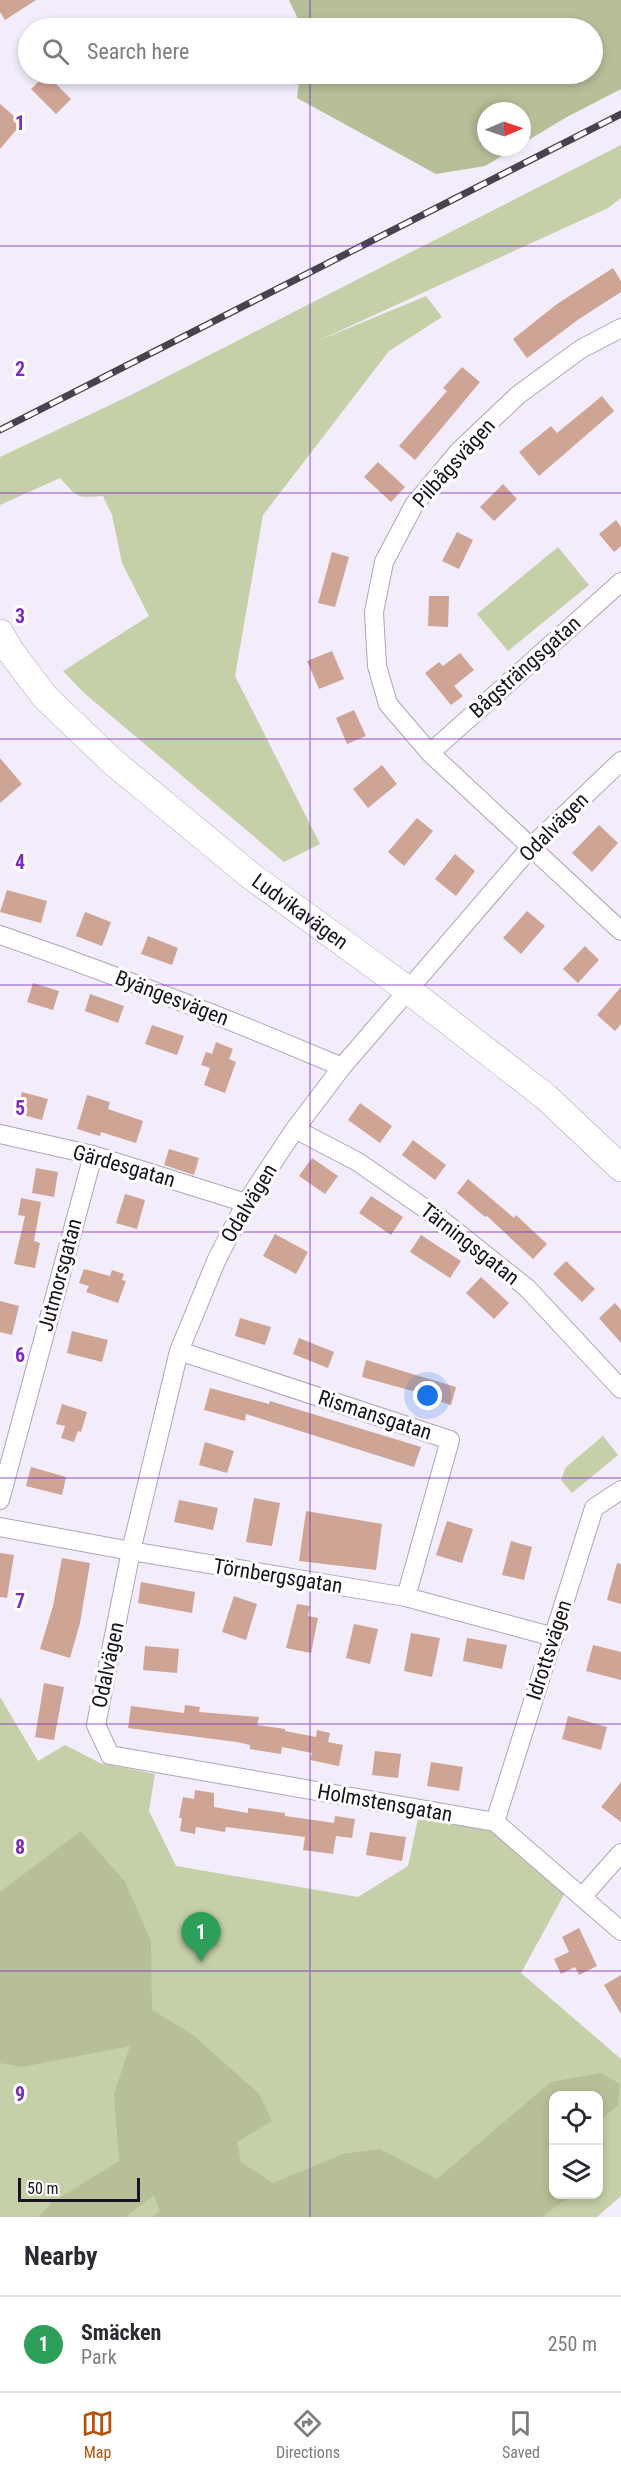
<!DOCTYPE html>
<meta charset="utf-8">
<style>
:root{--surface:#fff;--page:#f7f7f7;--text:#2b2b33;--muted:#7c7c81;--line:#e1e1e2;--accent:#b45309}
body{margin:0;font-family:"Roboto Condensed",sans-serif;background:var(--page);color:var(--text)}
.controls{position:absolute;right:18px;bottom:18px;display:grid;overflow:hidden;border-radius:12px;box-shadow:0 3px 9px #0003}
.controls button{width:54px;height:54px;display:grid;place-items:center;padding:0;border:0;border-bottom:2px solid var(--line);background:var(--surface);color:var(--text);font:30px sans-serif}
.compass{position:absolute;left:477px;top:102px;width:54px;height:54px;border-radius:50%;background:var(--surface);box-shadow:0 3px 9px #0003;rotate:88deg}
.scale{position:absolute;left:18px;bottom:15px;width:122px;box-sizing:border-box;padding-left:6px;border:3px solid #19131f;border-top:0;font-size:16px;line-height:21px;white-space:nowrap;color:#19131f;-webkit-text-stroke:4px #fff;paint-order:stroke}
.you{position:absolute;left:428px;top:1396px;width:21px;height:21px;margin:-15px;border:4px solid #fff;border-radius:50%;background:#1a73e8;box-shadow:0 0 0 9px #1a73e833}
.badge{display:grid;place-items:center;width:39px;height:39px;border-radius:50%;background:var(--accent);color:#fff;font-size:20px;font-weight:700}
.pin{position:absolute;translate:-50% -50px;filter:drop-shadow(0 2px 3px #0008)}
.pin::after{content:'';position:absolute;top:32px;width:21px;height:18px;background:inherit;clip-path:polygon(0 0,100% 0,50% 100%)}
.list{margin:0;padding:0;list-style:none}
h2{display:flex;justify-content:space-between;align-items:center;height:78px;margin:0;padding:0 24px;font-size:26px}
h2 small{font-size:20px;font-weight:400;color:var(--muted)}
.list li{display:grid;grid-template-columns:39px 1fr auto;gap:18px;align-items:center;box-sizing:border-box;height:96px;padding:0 24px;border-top:2px solid var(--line)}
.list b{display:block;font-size:22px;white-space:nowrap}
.list p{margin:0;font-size:20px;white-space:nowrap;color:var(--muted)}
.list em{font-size:20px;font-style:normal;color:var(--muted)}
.icon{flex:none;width:33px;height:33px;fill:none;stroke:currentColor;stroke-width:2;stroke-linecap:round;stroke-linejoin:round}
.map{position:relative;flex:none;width:621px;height:2217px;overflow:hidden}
.search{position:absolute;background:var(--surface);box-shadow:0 3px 9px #0003;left:18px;right:18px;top:18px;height:66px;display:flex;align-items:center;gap:15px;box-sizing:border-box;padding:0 21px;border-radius:33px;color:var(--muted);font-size:22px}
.sheet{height:174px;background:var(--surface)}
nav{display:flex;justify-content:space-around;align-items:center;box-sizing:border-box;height:84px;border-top:2px solid var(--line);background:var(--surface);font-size:16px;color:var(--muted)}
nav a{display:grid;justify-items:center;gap:3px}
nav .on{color:var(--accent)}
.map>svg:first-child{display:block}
</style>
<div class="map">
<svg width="621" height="2217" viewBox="0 0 621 2217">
<rect width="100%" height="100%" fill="#f3ecfa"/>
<path fill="#c5cfa8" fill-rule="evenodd" d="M621,145V198L608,208L313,343L426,296L442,317L389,351L263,515L235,676L320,844L284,862L83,692L63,671L149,616L122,563L112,515L103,496C76,498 78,498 60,478L0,505V457L129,396Z
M558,547L589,585L508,651L477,614Z
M603,1436L618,1455L572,1493L561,1480L566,1467Z
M0,1697L38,1761L65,1745L100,1763L155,1774L149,1811L176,1866L358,1897L408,1866L418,1819L496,1828L567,1889L521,1973L621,2059V2196L597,2217H0ZM554,2096H598V2194H554Z"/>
<path fill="#b6bf98" d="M289,0H621V89L565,118L522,144V111H486V147H517L485,166L436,174L297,98L300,74H592V28H300L299,21Z
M81,1831L125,1882L151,1941L152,2010L193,2035L259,2094L272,2121L237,2142L241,2162L273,2183L343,2154L380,2149L437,2179L551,2082L601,2073L620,2084L618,2105L599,2121L598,2096H554V2194L572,2195L542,2217H153L160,2211L154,2195L126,2217H38L51,2203L119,2161L114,2094L130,2046L22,2067L0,2063V1892Z"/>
<path fill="#cea495" d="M0,0H36L5,20L0,12Z
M46,74L71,99L56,114L31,89Z
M0,104L22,123L0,149Z
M613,268L621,281V292L579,319L527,358L513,339L557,304Z
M462,367L480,382L415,460L399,446L447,391L443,388Z
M602,396L614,411L539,476L519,452L551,426L557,433Z
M378,462L405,487L391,502L364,477Z
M503,484L517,499L494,521L480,507Z
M616,520L621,527V546L614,552L599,534Z
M457,532L473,540L459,569L442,561Z
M332,552L349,557L335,607L318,603Z
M429,596H449L448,627L428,626Z
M332,651L344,679L319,689L307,661Z
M460,653L474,670L454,686L463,696L451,705L425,673L439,662L443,666Z
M354,710L366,736L347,744L336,718Z
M0,758L22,784L0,803Z
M382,765L397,784L368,808L353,789Z
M417,818L433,831L404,866L388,852Z
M599,825L618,843L592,872L572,853Z
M455,854L475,871L456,896L435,879Z
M7,890L47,901L41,923L0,912Z
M527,911L545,926L521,954L503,938Z
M85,912L111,922L102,946L76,936Z
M148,936L178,948L172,965L141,954Z
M585,946L599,960L578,983L563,969Z
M33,983L59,991L53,1010L27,1002Z
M621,987V1024L615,1031L597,1015Z
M90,994L124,1006L118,1023L85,1011Z
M152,1025L184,1036L177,1055L145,1044Z
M216,1042L233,1049L229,1059L236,1062L225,1093L204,1085L210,1068L201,1065L206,1052L212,1054Z
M22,1092L48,1099L42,1120L16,1113Z
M87,1095L110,1102L108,1109L143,1121L136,1143L101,1132L100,1136L77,1129Z
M360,1103L392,1126L380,1143L348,1120Z
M413,1140L446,1165L435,1180L402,1155Z
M169,1149L199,1158L194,1175L164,1165Z
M312,1158L338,1176L325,1194L299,1176Z
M36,1168L58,1172L54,1197L32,1193Z
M468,1179L514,1218L516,1215L547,1244L533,1259L487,1216L485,1217L457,1193Z
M125,1194L145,1200L137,1229L116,1223Z
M371,1196L403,1217L391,1235L359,1213Z
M21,1198L41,1202L34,1241L40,1243L35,1268L14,1264L25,1216L18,1215Z
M275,1234L308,1252L296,1274L263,1256Z
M421,1235L461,1261L450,1278L410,1252Z
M566,1261L595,1289L582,1302L553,1274Z
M84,1269L110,1276L112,1270L124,1274L122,1280L126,1281L118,1303L86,1292L89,1286L79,1283Z
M481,1277L509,1303L494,1319L466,1293Z
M0,1301L19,1306L12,1335L0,1332Z
M615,1303L621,1310V1343L599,1318Z
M240,1318L271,1327L265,1345L235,1336Z
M72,1331L108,1340L102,1362L67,1353Z
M299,1338L334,1352L328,1368L293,1354Z
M366,1360L456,1387L451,1405L416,1394V1392L362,1377Z
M210,1388L269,1404L270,1401L421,1447L414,1467L246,1414L245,1421L204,1410Z
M62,1404L87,1412L81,1432L78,1431L74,1442L61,1438L65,1426L56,1424Z
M205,1442L234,1451L227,1473L199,1465Z
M31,1467L66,1477L62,1495L26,1486Z
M254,1498L280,1503L272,1546L246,1542Z
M179,1500L218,1508L213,1530L174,1522Z
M306,1511L382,1524L376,1570L299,1561Z
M447,1521L473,1529L462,1563L436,1555Z
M511,1541L532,1547L524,1580L502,1575Z
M0,1553L14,1555L7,1598L0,1597Z
M62,1558L90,1563L80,1623L70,1658L40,1649L53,1606Z
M617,1563L621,1564V1604L607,1600Z
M141,1582L195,1592L192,1613L138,1603Z
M234,1596L257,1604L246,1640L222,1632Z
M297,1604L310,1606L308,1616L318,1618L311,1653L286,1648Z
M354,1624L378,1629L370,1664L346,1658Z
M411,1633L440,1638L432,1677L404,1671Z
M467,1638L507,1645L502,1669L463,1661Z
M593,1645L621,1652V1680L586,1671Z
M145,1646L179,1649L177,1673L143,1670Z
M44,1683L64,1687L54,1740L35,1737Z
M185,1705L200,1707L199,1712L259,1717L257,1725L285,1729V1731L316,1737L317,1730L330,1733L328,1742L343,1745L339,1766L310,1760L312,1753L282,1747L281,1754L250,1749V1745L237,1742L128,1728L131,1706L184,1713Z
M568,1716L607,1727L601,1750L562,1739Z
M375,1751L401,1754L398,1778L372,1775Z
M431,1762L463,1767L459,1791L427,1786Z
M621,1782V1822L601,1807Z
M195,1790L214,1793V1807L248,1813V1808L285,1813V1816L334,1823L335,1816L355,1819L352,1838L336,1836L333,1854L303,1850L305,1837L226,1827L225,1832L196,1827L195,1834L180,1831L182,1818H179L183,1797L194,1799Z
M370,1832L406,1837L402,1861L366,1855Z
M579,1928L597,1966L579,1975L575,1967L561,1974L554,1959L569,1952L562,1937Z
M621,1975V2014L604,1985Z"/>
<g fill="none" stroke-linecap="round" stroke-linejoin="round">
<defs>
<path id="street" d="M621,328L581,349L518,395L459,451L414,505L384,562L374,612L377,666L388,704L430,753L621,931
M430,753L621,582
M621,761L530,848L342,1067L295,1129L246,1203L217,1259L179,1351L131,1551L96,1725L110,1755L495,1822L621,1931
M0,935C116,975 229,1019 342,1067
M295,1129L358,1162L443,1221L527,1288L621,1389
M0,1134L93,1155L246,1203
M179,1351L450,1440L406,1597
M0,1500L93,1155
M0,1527L131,1551L406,1597L554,1637
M495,1822L594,1508L621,1490
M582,1897L621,1853"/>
<g id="secondary">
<path id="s1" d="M0,633L11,652L45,697L112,761L251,876L408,990L546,1097L621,1168"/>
</g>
</defs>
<use href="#street" stroke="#b1a2c1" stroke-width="20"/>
<use href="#secondary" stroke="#b1a2c1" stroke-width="28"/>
<use href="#street" stroke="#fff" stroke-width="18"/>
<use href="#secondary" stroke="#fff" stroke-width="27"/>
<defs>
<path id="rail" d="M0,430L621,114"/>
</defs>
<use href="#rail" stroke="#48424e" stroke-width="7"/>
<use href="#rail" stroke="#fff" stroke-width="4.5" stroke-dasharray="14" stroke-linecap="butt"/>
</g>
<path fill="none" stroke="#7b2cbf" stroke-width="1.5" stroke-opacity="0.55" d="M310,0V28M310,74V2217M0,246H621M0,493H621M0,739H621M0,985H621M0,1232H621M0,1478H621M0,1724H621M0,1971H621"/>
<g text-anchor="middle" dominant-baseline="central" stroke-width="6" stroke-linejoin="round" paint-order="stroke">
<g font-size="21" fill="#19131f" stroke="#fff">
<text transform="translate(454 463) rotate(-48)">Pilbågsvägen</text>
<text transform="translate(525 667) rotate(-42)">Bågsträngsgatan</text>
<text transform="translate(554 827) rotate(-45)">Odalvägen</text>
<text stroke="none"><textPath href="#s1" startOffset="412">Ludvikavägen</textPath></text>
<text transform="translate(172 998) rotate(21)">Byängesvägen</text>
<text transform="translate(124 1166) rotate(16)">Gärdesgatan</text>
<text transform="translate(249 1203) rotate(-59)">Odalvägen</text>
<text transform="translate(470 1244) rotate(38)">Tärningsgatan</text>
<text transform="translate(60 1275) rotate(-75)">Jutmorsgatan</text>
<text transform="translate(375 1415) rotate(18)">Rismansgatan</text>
<text transform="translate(278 1576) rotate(9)">Törnbergsgatan</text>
<text transform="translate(549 1650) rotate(-72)">Idrottsvägen</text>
<text transform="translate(108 1665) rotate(-78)">Odalvägen</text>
<text transform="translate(385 1803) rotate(10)">Holmstensgatan</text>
</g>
</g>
<g font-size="20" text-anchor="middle" font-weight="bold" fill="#7b2cbf" stroke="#fff" stroke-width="6" stroke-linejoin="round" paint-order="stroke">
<text x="20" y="130">1</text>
<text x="20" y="376">2</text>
<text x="20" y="623">3</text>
<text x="20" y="869">4</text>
<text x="20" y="1115">5</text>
<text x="20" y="1362">6</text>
<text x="20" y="1608">7</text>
<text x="20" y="1854">8</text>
<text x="20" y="2101">9</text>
</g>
</svg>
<div class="controls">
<button><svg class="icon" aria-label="locate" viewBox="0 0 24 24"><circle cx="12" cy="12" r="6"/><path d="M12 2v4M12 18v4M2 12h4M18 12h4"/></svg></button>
<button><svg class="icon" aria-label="layers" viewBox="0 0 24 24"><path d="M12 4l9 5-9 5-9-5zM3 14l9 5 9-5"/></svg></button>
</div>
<svg class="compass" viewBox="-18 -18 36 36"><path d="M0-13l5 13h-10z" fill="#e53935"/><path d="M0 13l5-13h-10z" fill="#7c7c81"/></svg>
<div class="scale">50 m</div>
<div class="you"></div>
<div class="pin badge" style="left:201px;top:1962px;background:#2e9e5b">1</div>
<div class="search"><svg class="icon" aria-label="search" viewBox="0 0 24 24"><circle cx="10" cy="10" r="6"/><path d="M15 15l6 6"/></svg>Search here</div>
</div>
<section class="sheet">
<h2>Nearby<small></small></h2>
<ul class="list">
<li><span class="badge" style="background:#2e9e5b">1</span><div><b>Smäcken</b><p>Park</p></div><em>250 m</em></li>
</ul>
</section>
<nav>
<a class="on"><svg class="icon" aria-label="map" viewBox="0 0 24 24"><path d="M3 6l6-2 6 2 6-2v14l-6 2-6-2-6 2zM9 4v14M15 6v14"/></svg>Map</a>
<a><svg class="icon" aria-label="directions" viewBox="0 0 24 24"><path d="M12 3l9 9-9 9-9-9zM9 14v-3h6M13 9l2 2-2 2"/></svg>Directions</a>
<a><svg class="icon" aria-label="saved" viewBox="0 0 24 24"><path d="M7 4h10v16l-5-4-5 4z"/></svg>Saved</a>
</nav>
